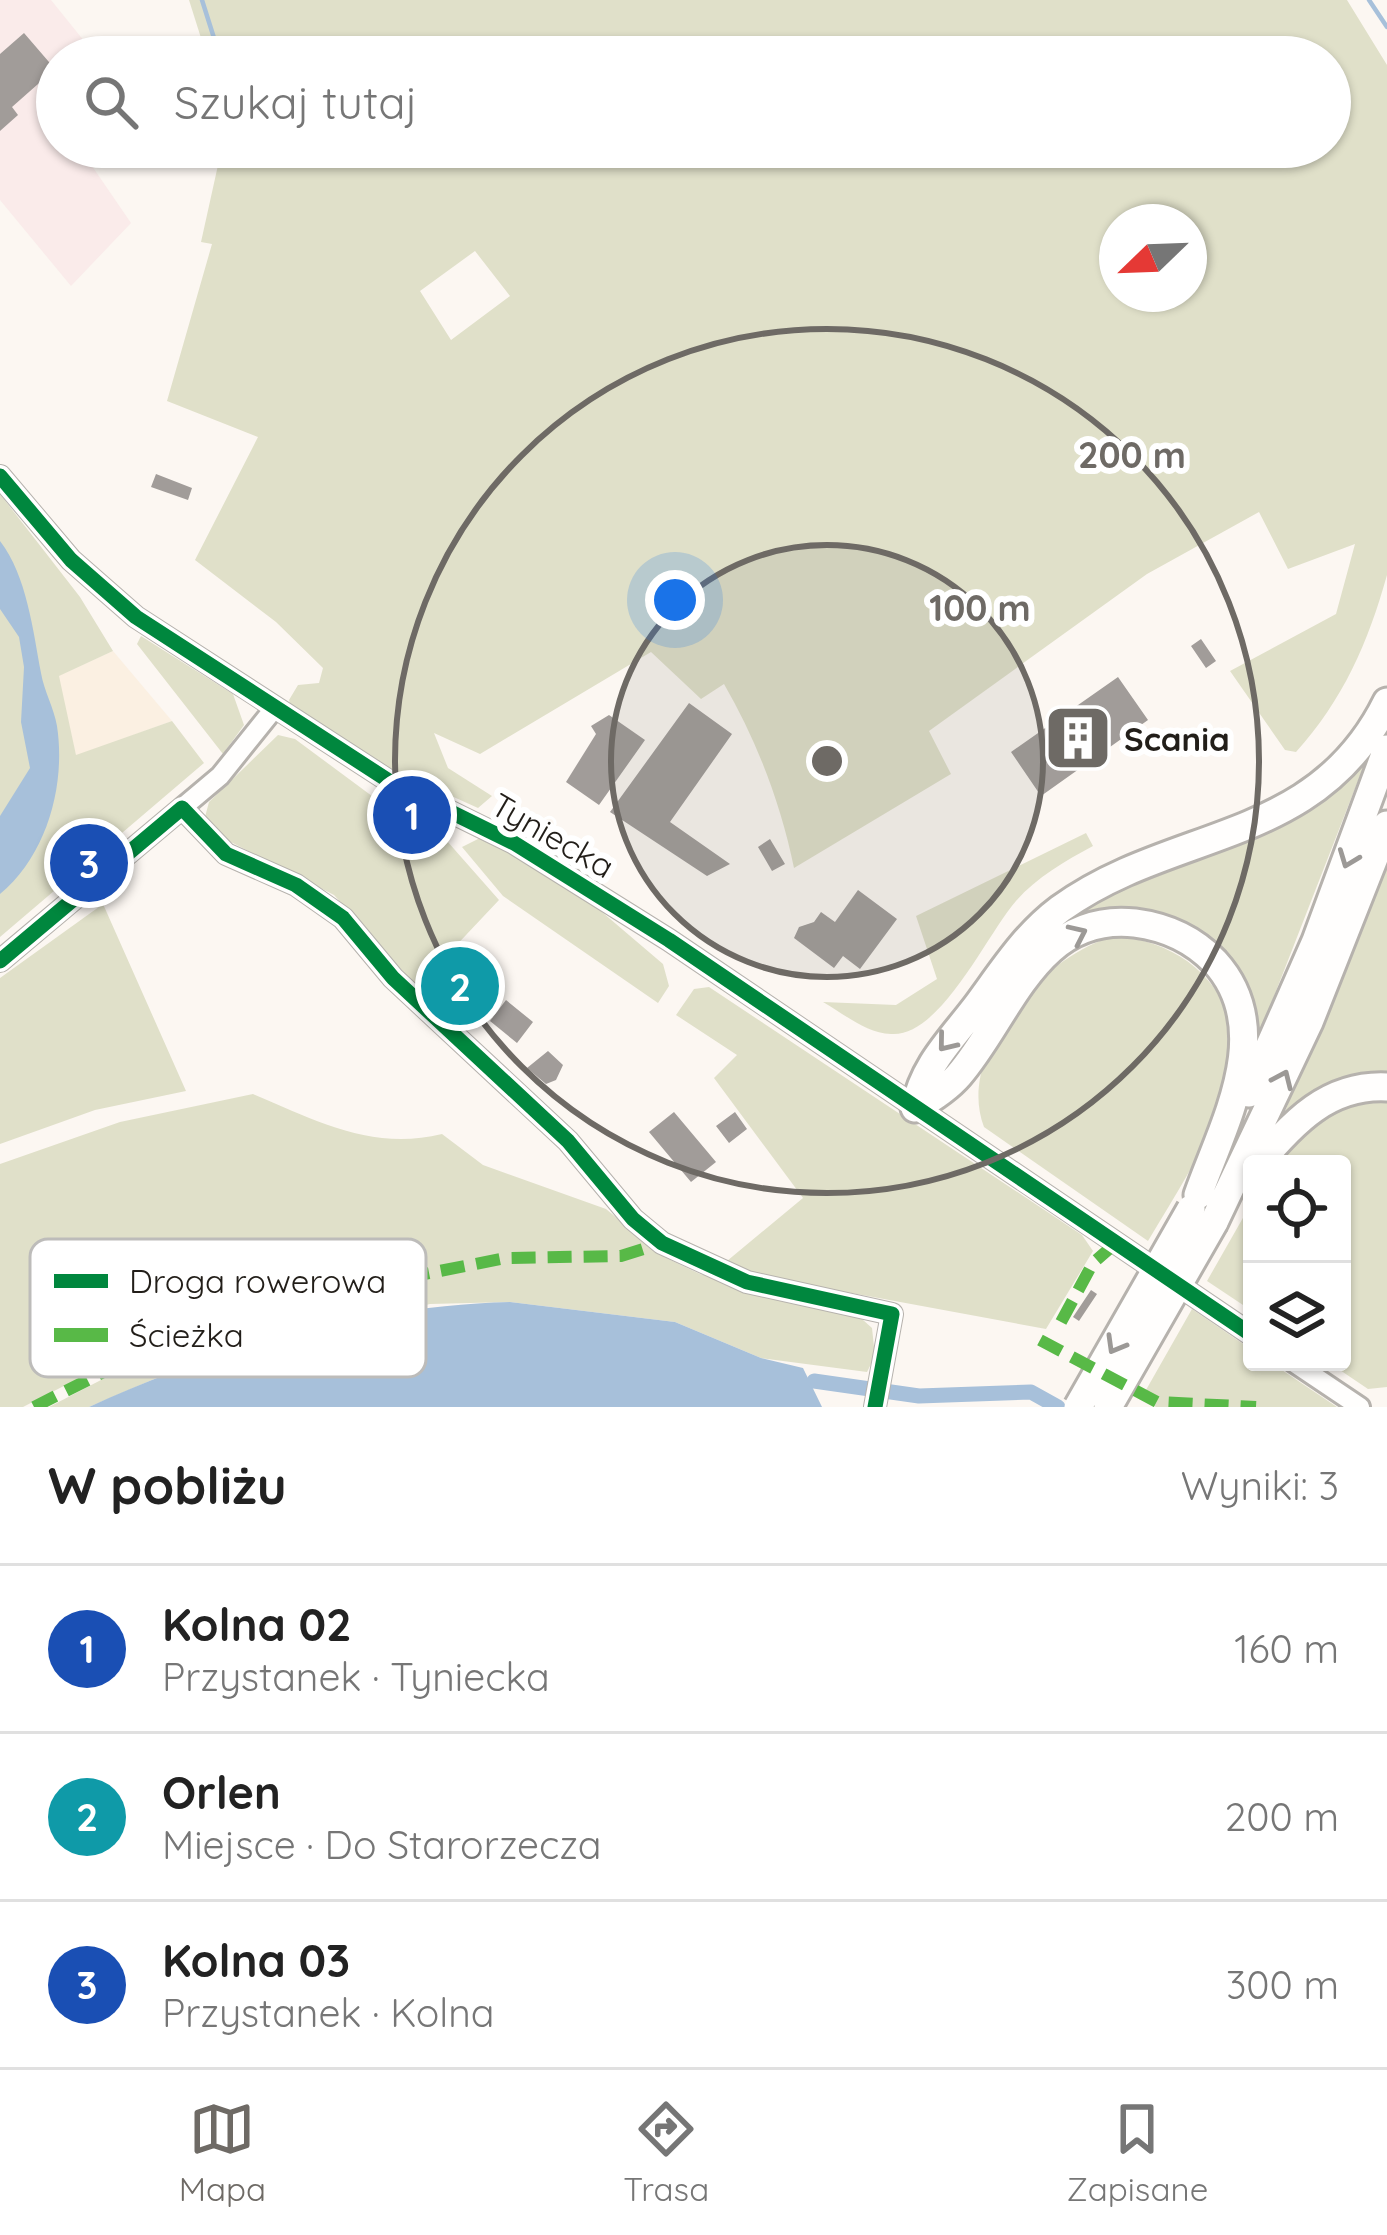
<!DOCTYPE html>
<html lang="pl">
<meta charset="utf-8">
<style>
:root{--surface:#fff;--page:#f2f2f2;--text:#222;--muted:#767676;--line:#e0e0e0;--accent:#6e6a65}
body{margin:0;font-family:Quicksand,sans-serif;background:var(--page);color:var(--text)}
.controls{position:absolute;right:36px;bottom:36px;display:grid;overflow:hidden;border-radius:12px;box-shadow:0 3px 9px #0004}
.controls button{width:108px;height:108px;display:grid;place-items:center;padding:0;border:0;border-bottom:3px solid var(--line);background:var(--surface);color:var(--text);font:60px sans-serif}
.compass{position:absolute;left:1099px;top:204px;width:108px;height:108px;border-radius:50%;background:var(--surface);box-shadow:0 3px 9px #0004;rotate:247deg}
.you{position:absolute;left:675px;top:600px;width:42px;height:42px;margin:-30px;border:9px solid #fff;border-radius:50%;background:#1a73e8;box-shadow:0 0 0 18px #1a73e833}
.badge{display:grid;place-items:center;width:78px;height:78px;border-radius:50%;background:var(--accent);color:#fff;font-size:39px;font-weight:700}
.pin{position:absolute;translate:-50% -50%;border:6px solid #fff;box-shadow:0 3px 12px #0006}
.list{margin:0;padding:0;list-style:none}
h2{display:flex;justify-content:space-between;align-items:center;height:156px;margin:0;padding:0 48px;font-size:51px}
h2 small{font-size:39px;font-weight:400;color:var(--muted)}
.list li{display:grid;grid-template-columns:78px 1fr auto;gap:36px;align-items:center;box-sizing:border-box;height:168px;padding:0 48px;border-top:3px solid var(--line)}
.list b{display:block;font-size:45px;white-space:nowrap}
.list p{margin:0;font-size:39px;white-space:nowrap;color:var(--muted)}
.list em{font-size:39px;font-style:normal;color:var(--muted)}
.icon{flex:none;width:66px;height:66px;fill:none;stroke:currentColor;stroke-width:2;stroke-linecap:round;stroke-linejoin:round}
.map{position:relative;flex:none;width:1387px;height:1407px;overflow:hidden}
.search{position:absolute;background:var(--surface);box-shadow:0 3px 9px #0004;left:36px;right:36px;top:36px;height:132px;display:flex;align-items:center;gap:30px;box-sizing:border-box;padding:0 42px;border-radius:66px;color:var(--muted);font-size:45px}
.sheet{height:660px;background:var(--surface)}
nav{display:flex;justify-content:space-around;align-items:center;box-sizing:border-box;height:168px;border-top:3px solid var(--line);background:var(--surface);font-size:33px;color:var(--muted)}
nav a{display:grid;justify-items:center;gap:6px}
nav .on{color:var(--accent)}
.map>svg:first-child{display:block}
</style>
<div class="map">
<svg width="1387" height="1407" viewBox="0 0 1387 1407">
<rect width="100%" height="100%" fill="#fcf7f2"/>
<path fill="#fbf0e2" d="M113,651L172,721L76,756L58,676Z"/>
<path fill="#faebea" d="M0,0H51L97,57H57V147H79L131,223L71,286L0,200Z"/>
<path fill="#e0e0c9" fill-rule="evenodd" d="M189,0H1347L1387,65V575C1368,643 1343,700 1296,752L1285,750L1230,671L1336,614L1355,544L1288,569L1259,512L1147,574L929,731L951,774L794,868C781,804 757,741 724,684L701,699L651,652L480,754L434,733L448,768L492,796L478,808L385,766L291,706L289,700L298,685L319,683L323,668L276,622L195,560L258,437L167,401L212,244L201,242L222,147H1330V57H207ZM1189,222V294H1117V222ZM475,251L510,296L451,340L420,291Z
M0,494L80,597L113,651L59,676L76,755L172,721L204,763L0,937Z
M141,636L233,694L244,725L223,754L137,644Z
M278,735L295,739L376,799L447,841L499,900L417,987L334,895L225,839L205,817L209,802Z
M1370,750L1255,1045L1228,968L1124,915L1022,961L1063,919Z
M1086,833L1093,846C1065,861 1037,877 1016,901C987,934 940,1038 891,1034C866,1033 844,1014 823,1002L896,1005L937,979L916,916Z
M482,837L582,895L663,964L669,986L658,1003L503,896L462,847Z
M1387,863V1080L1279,1126Z
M103,904L186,1091L95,1110L0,1144V978Z
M1114,936C1203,943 1258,1015 1223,1103C1204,1151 1174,1197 1148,1241L984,1127C955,1052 1045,955 1114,936Z
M709,987L1082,1235L1093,1251L1046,1329L754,1275L727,1261L803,1198L714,1078L737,1055L676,1015L694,989Z
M253,1094C317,1121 372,1151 442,1134L483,1165L606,1209L664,1257L700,1274L853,1311L872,1328L875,1356L867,1372L761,1358L675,1322L510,1302L430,1304L208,1356L89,1407H49L126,1367L124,1355L23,1407H0V1164L120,1122Z
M1387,1097V1387L1368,1389L1328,1362H1342V1164H1276L1326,1110Z
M1252,1202V1311L1207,1281Z
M1192,1309L1252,1350V1362H1270L1337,1407H1156L1142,1397Z"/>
<path fill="#a7c0da" d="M0,541C27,576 33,631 41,673C44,691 54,708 57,726C66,785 47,855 0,894V816L30,768L21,722L24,667L19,637L0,609Z
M510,1302L675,1322L761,1358L803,1368L822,1407H89C222,1346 363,1306 510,1302Z"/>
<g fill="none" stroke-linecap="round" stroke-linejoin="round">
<path stroke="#a7c0da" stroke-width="4.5" d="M202,0L220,57
M1369,0L1387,27
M227,159L228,147"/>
<path stroke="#a7c0da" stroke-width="15" d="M814,1381L919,1396L1031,1392L1058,1407"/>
</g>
<path fill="#a19c99" d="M24,33L55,69L12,107L18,115L0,131V54Z
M156,474L192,488L188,500L151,487Z
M1201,639L1216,661L1206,668L1191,646Z
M1118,677L1148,720L1041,796L1011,752Z
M689,703L732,734L670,822L730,864L707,876L610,812Z
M609,715L645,740L599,805L566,782L596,734L591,726Z
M770,839L785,864L772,871L758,847Z
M858,890L897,919L860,969L843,956L834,968L794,938L799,927L814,922L821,912L835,922Z
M447,960L475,962L473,1011L444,1009Z
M506,1000L533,1022L517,1043L490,1021Z
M548,1051L563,1065L556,1080L546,1084L527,1068Z
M674,1112L716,1162L691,1182L649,1132Z
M735,1112L747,1129L729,1143L716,1126Z
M1091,1290L1097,1294L1079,1321L1073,1317Z"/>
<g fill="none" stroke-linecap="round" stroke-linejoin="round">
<defs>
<path id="minor" d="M0,476L71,560L136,617L392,783L514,843L669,940L1252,1335
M182,808L226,854L296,885L343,918L393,978L568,1141L633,1219L662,1243L747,1282L892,1314L875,1407
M0,961L220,776L273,710
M1293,1362L1360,1407"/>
<path id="highway" d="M1249,1093L1316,941L1387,749
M915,1108C924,1065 950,1041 976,1007C1002,972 1024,936 1060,909C1173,827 1316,846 1387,702
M915,1108C931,1099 947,1089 959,1075C1010,1016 1036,912 1135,923C1166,927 1193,939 1215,962C1277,1030 1223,1124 1198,1195
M1258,1164C1293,1122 1329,1084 1387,1087
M1214,1222L1309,1022L1387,825"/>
</defs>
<use href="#minor" stroke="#b6b2ad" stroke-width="24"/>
<use href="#highway" stroke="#b6b2ad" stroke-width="33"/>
<use href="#minor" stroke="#fffefd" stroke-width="18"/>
<use href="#highway" stroke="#fffefd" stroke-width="27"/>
<defs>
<path id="highway-bridge" d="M1078,1407L1191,1209
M1108,1407L1214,1222"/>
</defs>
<use href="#highway-bridge" stroke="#b6b2ad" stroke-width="33" stroke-linecap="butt"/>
<use href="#highway-bridge" stroke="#fffefd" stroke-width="27"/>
<path stroke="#58b947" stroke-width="12" stroke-dasharray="24 12" stroke-linecap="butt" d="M1061,1322L1093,1263L1116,1243
M1040,1340L1157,1402L1256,1407
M34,1407L181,1333L317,1295L506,1258L621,1256L662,1243"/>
<defs>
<path id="cycleway" d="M0,476L71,560L136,617L392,783L514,843L669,940L1252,1335
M0,961L182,808L226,854L296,885L343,918L393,978L568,1141L633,1219L662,1243L747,1282L892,1314L875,1407"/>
</defs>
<use href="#cycleway" stroke="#fff" stroke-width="22"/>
<use href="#cycleway" stroke="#00873e" stroke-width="15"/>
</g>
<defs><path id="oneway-chevron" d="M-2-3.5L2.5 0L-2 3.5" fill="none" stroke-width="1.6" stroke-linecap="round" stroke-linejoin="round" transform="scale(3)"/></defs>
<g stroke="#9c9996">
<use href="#oneway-chevron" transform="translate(1348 859) rotate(111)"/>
<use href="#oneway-chevron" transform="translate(1078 934) rotate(-25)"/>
<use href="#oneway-chevron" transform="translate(946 1043) rotate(129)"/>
<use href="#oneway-chevron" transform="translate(1283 1079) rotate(-66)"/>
<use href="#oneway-chevron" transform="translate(1115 1345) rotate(120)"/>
</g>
<circle cx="827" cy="761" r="216" fill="#6e6a65" fill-opacity=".12"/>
<g fill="none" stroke="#6e6a65" stroke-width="6">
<circle cx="827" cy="761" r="216"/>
<circle cx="827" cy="761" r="432"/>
</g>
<defs>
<symbol id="building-square" viewBox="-11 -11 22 22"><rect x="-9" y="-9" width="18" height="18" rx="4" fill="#6e6a65" stroke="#fff"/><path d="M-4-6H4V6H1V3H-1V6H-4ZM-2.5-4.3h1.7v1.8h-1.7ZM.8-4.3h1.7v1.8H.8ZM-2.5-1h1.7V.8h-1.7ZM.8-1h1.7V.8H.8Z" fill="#fff"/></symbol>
</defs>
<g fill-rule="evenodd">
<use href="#building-square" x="1040" y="700" width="76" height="76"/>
</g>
<g text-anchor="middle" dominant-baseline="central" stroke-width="12" stroke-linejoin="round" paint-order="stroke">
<g font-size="33" font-weight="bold" fill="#221e19" stroke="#fff" text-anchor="start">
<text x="1124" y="738">Scania</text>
</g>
<g font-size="33" fill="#221e19" stroke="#fff">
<text transform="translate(553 835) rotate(30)">Tyniecka</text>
</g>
</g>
<rect x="30" y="1239" width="396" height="138" rx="18" fill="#fff" stroke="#bdbcba" stroke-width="3"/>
<rect x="54" y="1274" width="54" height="14" fill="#00873e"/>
<rect x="54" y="1328" width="54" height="14" fill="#58b947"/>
<g font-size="33" fill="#221e19">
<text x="129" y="1293">Droga rowerowa</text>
<text x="129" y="1347">Ścieżka</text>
</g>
<circle cx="827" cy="761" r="18" fill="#6e6a65" stroke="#fff" stroke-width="6"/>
<g font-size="36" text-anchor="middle" font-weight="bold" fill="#6e6a65" stroke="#fff" stroke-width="12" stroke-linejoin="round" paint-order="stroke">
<text x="1132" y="468">200 m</text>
<text x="980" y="621">100 m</text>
</g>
</svg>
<div class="controls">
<button><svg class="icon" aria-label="locate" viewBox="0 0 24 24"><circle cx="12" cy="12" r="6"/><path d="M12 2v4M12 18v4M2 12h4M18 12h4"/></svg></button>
<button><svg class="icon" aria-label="layers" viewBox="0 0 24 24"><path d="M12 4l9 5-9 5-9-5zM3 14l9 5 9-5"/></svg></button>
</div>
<svg class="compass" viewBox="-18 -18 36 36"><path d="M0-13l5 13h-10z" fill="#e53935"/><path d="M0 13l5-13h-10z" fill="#767676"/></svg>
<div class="you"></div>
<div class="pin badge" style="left:412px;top:815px;background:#1a4fb4">1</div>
<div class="pin badge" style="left:460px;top:986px;background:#0f9aa8">2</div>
<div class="pin badge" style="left:89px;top:863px;background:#1a4fb4">3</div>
<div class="search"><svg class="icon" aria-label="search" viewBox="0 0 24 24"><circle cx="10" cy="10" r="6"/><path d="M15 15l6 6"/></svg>Szukaj tutaj</div>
</div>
<section class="sheet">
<h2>W pobliżu<small>Wyniki: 3</small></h2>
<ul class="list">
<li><span class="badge" style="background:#1a4fb4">1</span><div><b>Kolna 02</b><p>Przystanek · Tyniecka</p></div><em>160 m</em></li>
<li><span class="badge" style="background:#0f9aa8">2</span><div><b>Orlen</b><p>Miejsce · Do Starorzecza</p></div><em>200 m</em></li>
<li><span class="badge" style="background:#1a4fb4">3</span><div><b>Kolna 03</b><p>Przystanek · Kolna</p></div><em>300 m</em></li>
</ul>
</section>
<nav>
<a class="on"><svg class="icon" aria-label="map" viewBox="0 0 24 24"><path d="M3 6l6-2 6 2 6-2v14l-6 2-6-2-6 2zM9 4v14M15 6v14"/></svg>Mapa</a>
<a><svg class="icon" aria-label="directions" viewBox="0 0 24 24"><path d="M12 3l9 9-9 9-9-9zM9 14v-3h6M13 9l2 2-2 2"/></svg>Trasa</a>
<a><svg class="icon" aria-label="saved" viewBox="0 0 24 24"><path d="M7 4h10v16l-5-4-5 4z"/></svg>Zapisane</a>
</nav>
